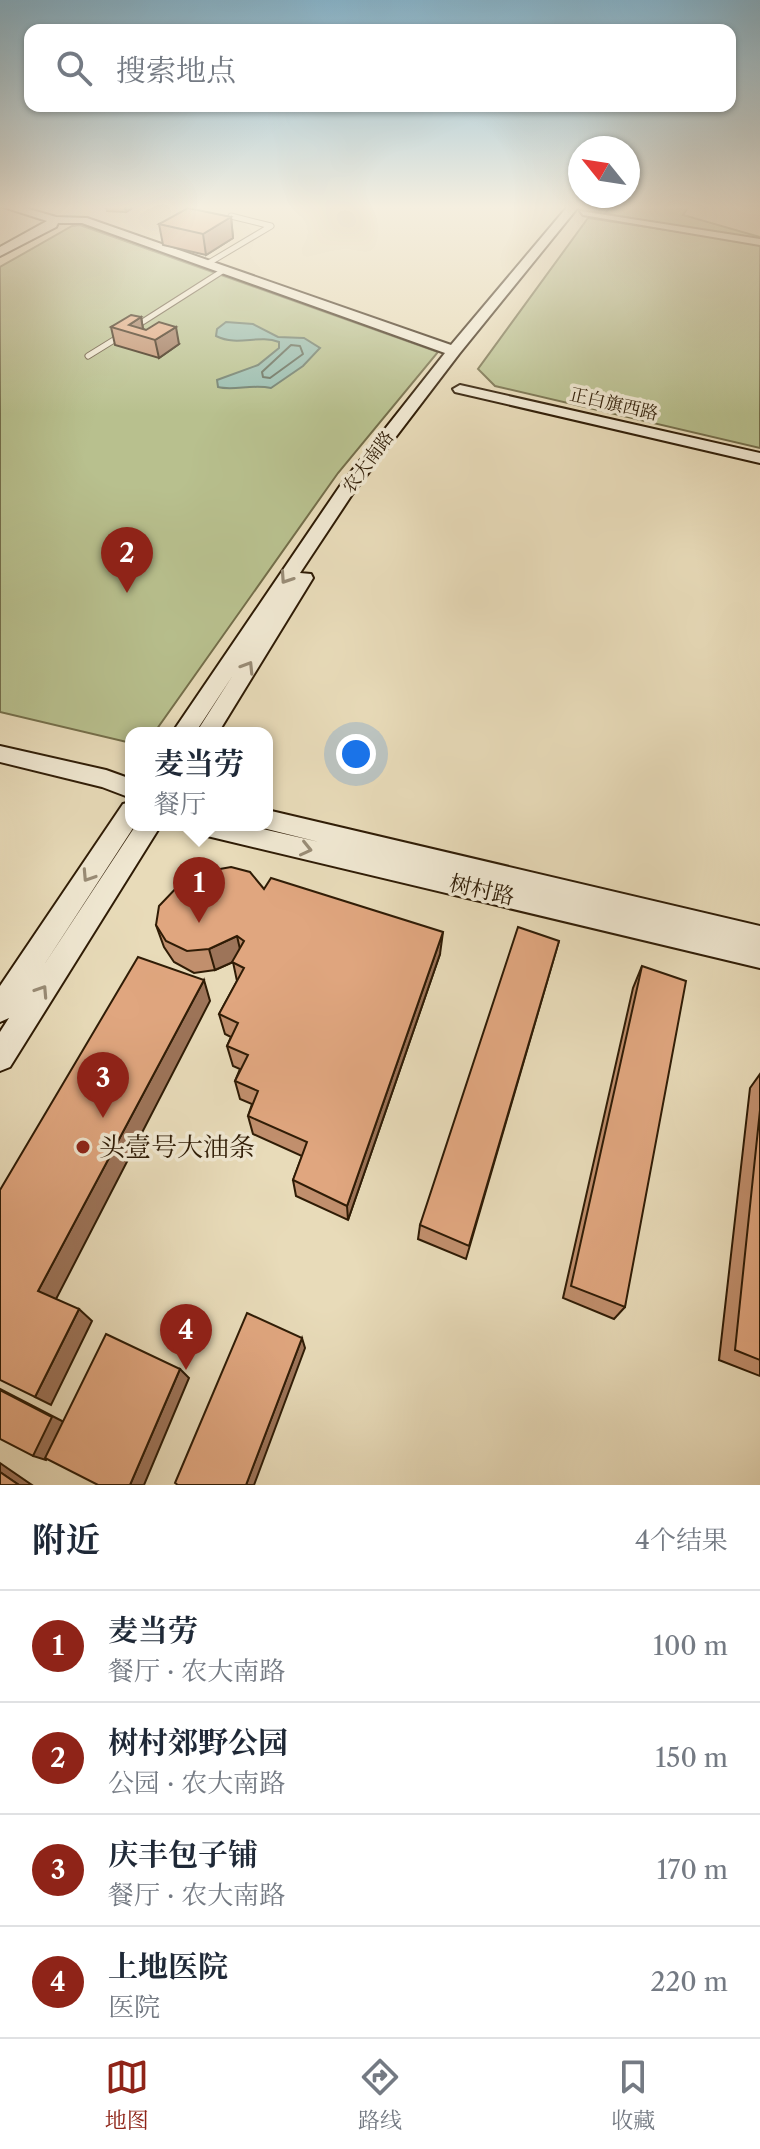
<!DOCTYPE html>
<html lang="zh">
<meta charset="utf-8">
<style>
:root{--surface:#fff;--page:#f6f6f7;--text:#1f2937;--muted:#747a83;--line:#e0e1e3;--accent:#8f2418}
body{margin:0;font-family:"Libre Caslon Text","Noto Serif SC",serif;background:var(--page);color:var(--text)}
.compass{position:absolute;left:568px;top:136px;width:72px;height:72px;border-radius:50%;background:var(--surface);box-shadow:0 2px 6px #0004;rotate:300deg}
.you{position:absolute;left:356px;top:754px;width:28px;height:28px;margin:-20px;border:6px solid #fff;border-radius:50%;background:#1a73e8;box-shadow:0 0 0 12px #1a73e833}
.badge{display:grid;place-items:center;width:52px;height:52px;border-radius:50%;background:var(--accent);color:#fff;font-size:26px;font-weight:700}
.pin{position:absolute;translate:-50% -66px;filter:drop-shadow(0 2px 4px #0008)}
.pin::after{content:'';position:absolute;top:42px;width:28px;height:24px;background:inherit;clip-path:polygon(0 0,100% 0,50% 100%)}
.popup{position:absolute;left:125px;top:727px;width:148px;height:104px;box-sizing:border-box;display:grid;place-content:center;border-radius:16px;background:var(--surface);filter:drop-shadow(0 2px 6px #0005);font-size:26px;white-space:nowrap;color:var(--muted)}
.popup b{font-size:30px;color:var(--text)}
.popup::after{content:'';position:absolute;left:50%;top:100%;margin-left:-16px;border:16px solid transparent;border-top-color:var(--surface)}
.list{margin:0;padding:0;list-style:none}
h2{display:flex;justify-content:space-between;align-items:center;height:104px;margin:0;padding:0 32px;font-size:34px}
h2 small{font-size:26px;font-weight:400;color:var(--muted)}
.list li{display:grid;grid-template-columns:52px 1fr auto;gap:24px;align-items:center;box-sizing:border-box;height:112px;padding:0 32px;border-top:2px solid var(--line)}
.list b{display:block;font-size:30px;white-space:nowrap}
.list p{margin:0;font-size:26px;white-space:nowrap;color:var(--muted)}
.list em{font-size:26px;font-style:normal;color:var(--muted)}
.icon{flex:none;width:44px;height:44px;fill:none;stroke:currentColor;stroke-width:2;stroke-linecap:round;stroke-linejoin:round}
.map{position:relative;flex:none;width:760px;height:1485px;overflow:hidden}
.search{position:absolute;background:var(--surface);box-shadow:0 2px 6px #0004;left:24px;right:24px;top:24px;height:88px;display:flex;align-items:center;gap:20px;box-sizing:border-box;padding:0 28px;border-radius:16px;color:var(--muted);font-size:30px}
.sheet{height:552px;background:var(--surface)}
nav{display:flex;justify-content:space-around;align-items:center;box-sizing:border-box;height:112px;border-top:2px solid var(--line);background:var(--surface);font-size:22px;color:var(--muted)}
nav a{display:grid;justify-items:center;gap:4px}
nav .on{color:var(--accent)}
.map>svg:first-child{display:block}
</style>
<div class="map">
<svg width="760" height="1485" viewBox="0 0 760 1485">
<rect width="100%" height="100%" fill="#e8dbb9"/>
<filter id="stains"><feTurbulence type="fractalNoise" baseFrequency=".0025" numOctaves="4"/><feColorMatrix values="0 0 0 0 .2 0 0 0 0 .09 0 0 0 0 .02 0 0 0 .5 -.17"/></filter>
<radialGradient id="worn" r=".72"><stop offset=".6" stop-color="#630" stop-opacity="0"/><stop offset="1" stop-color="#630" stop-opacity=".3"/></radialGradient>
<path fill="#b8c08e" stroke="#746e4a" stroke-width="2" d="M611,206H689L683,215L760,237V240L613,215L606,212Z
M588,218L760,244V448L495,386L478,369Z
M80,225L438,352L338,473L154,733H131V743L0,712V267L72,226Z"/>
<path fill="#97bbad" stroke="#6d7b6a" stroke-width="2" d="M226,322L253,324L278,337L304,338L320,348L303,366L271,388C252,384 233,391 218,387L217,380L258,365L279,348V342C258,334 238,347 216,336L217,329Z"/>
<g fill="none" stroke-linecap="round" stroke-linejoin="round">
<path stroke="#636c5a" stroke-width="2" d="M291,345L300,346L303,354L270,378L263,377L262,372Z"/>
<defs>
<path id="lane" d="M207,264L271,226L231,216
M133,328L224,270
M88,356L122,335"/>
<path id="street" d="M580,211L760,239V245L583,215Z"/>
<path id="secondary" d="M0,206H19L56,217L87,218L451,345L568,206H579L459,354L353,493L300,573L311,574L313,578L218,733H196L233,675L195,733H172L340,486L445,353L82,223H58L56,227L0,256V247L47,221Z
M460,385L760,453V463L455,392L453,389Z
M0,746L106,770L131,779V798L102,787L0,762Z
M131,802V825H135L42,968L136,825H161L10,1067L0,1071V1032L9,1018L0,1022V986L123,804Z
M267,810L760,926V968L203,835L195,832L191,825H245L319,842L259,827L267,825Z"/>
</defs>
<use href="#lane" stroke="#5d4c33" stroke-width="7"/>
<use href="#street" stroke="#5d4c33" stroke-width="4"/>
<use href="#secondary" stroke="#2f1c06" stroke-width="4"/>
<use href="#lane" stroke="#f0e8d2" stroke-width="5"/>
<use href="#street" fill="#f0e8d2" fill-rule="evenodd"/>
<use href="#secondary" fill="#f0e8d2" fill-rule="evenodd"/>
</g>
<path fill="#c18f6d" stroke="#2f1c06" stroke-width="2" d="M106,206H131V209L126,212L107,211Z
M231,217L233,238L206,255L163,245L159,224Z
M141,317L143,329L179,344L159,358L115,345L111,327Z
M264,889L440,954L348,1220L296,1196L293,1180L302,1156L253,1134L248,1116L252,1104L240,1099L235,1081L240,1069L233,1066L227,1046L231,1037L225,1034L219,1014L237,981L233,962L215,970L194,973L174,962L164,947L156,925Z
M559,941L466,1259L418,1239L420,1225Z
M642,966L625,1307L614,1319L563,1298L633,988Z
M760,1074V1376L719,1360L750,1088Z"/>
<path fill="#9d7459" stroke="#2f1c06" stroke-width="2" d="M125,206H131V209L126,212Z
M231,217L233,238L206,255L203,234Z
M141,317L144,335L129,325Z
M176,327L179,344L159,358L155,340Z
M443,932L440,954L348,1220L347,1206Z
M237,936L242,958L215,970L209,949Z
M204,980L210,1001L54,1303L38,1291Z
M79,1309L92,1321L51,1405L35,1397Z
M302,1338L305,1348L254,1485H246Z
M180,1369L189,1378L144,1485H130Z
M0,1389L64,1422L46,1460L33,1456Z
M0,1463L32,1485H19L0,1472Z"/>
<path fill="#e0a67f" stroke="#2f1c06" stroke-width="2" d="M188,208L231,217L203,234L159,224Z
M131,315L141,317L129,325L146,330L159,322L176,327L155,340L111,327Z
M231,867L250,872L264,889L271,878L443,932L347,1206L293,1180L307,1142L248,1116L258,1091L235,1081L248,1055L227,1046L238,1023L219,1014L244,968L232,962L244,941L237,936L209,949L187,951L166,941L156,925L159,906L180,884L203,872Z
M518,927L559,941L469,1246L420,1225Z
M138,957L204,980L38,1291L79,1309L35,1397L0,1380V1190Z
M642,966L686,981L625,1307L571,1286Z
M760,1110V1360L735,1350Z
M247,1313L302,1338L246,1485H178L175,1483Z
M106,1334L180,1369L130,1485H98L45,1458Z
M0,1390L52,1417L33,1456L0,1439Z
M0,1472L19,1485H0Z"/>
<defs><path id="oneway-chevron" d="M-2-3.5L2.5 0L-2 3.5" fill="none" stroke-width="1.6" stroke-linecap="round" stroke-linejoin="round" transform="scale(2)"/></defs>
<g stroke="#998c76">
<use href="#oneway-chevron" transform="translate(286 578) rotate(124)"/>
<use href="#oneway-chevron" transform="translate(248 667) rotate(-58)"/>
<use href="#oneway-chevron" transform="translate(306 849) rotate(13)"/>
<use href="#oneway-chevron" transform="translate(88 876) rotate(123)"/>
<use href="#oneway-chevron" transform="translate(42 991) rotate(-57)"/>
</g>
<linearGradient id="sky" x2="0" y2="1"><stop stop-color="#87b7d0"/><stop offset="0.5" stop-color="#f5efe0"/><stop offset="1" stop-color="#f5efe0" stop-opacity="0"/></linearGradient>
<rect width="760" height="414" fill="url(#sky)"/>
<circle fill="#8f2418" stroke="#f0e8d2" stroke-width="3" cx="83" cy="1147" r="8"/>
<g text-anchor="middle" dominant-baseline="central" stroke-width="7" stroke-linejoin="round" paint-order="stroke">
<g font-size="18" fill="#2f1c06" stroke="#f0e8d2">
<text transform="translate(614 404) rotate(13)">正白旗西路</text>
<text transform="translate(368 462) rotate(-53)">农大南路</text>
</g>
<g font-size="22" fill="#2f1c06" stroke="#f0e8d2">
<text transform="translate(482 890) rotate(13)">树村路</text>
</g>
<g font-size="26" fill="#2f1c06" stroke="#f0e8d2" text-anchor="start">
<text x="99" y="1147">头壹号大油条</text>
</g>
</g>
<rect width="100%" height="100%" filter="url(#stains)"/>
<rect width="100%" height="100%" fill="url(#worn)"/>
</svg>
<svg class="compass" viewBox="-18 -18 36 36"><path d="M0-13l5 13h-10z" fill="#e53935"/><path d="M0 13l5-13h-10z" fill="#747a83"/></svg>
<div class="you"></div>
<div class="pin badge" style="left:199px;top:923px">1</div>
<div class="popup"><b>麦当劳</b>餐厅</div>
<div class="pin badge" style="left:127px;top:593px">2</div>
<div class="pin badge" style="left:103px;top:1118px">3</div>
<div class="pin badge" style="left:186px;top:1370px">4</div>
<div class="search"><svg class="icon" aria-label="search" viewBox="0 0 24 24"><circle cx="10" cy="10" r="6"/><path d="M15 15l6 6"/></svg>搜索地点</div>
</div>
<section class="sheet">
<h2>附近<small>4个结果</small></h2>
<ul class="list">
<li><span class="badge">1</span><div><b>麦当劳</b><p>餐厅 · 农大南路</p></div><em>100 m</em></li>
<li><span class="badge">2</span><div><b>树村郊野公园</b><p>公园 · 农大南路</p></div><em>150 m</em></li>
<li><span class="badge">3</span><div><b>庆丰包子铺</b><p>餐厅 · 农大南路</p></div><em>170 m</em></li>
<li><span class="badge">4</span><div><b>上地医院</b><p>医院</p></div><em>220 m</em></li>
</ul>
</section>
<nav>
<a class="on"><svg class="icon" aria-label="map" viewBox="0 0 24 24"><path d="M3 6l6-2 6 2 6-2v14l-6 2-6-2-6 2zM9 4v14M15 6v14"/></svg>地图</a>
<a><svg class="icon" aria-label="directions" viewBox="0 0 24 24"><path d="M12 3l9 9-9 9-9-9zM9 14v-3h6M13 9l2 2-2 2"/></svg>路线</a>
<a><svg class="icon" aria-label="saved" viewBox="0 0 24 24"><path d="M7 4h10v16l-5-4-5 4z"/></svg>收藏</a>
</nav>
